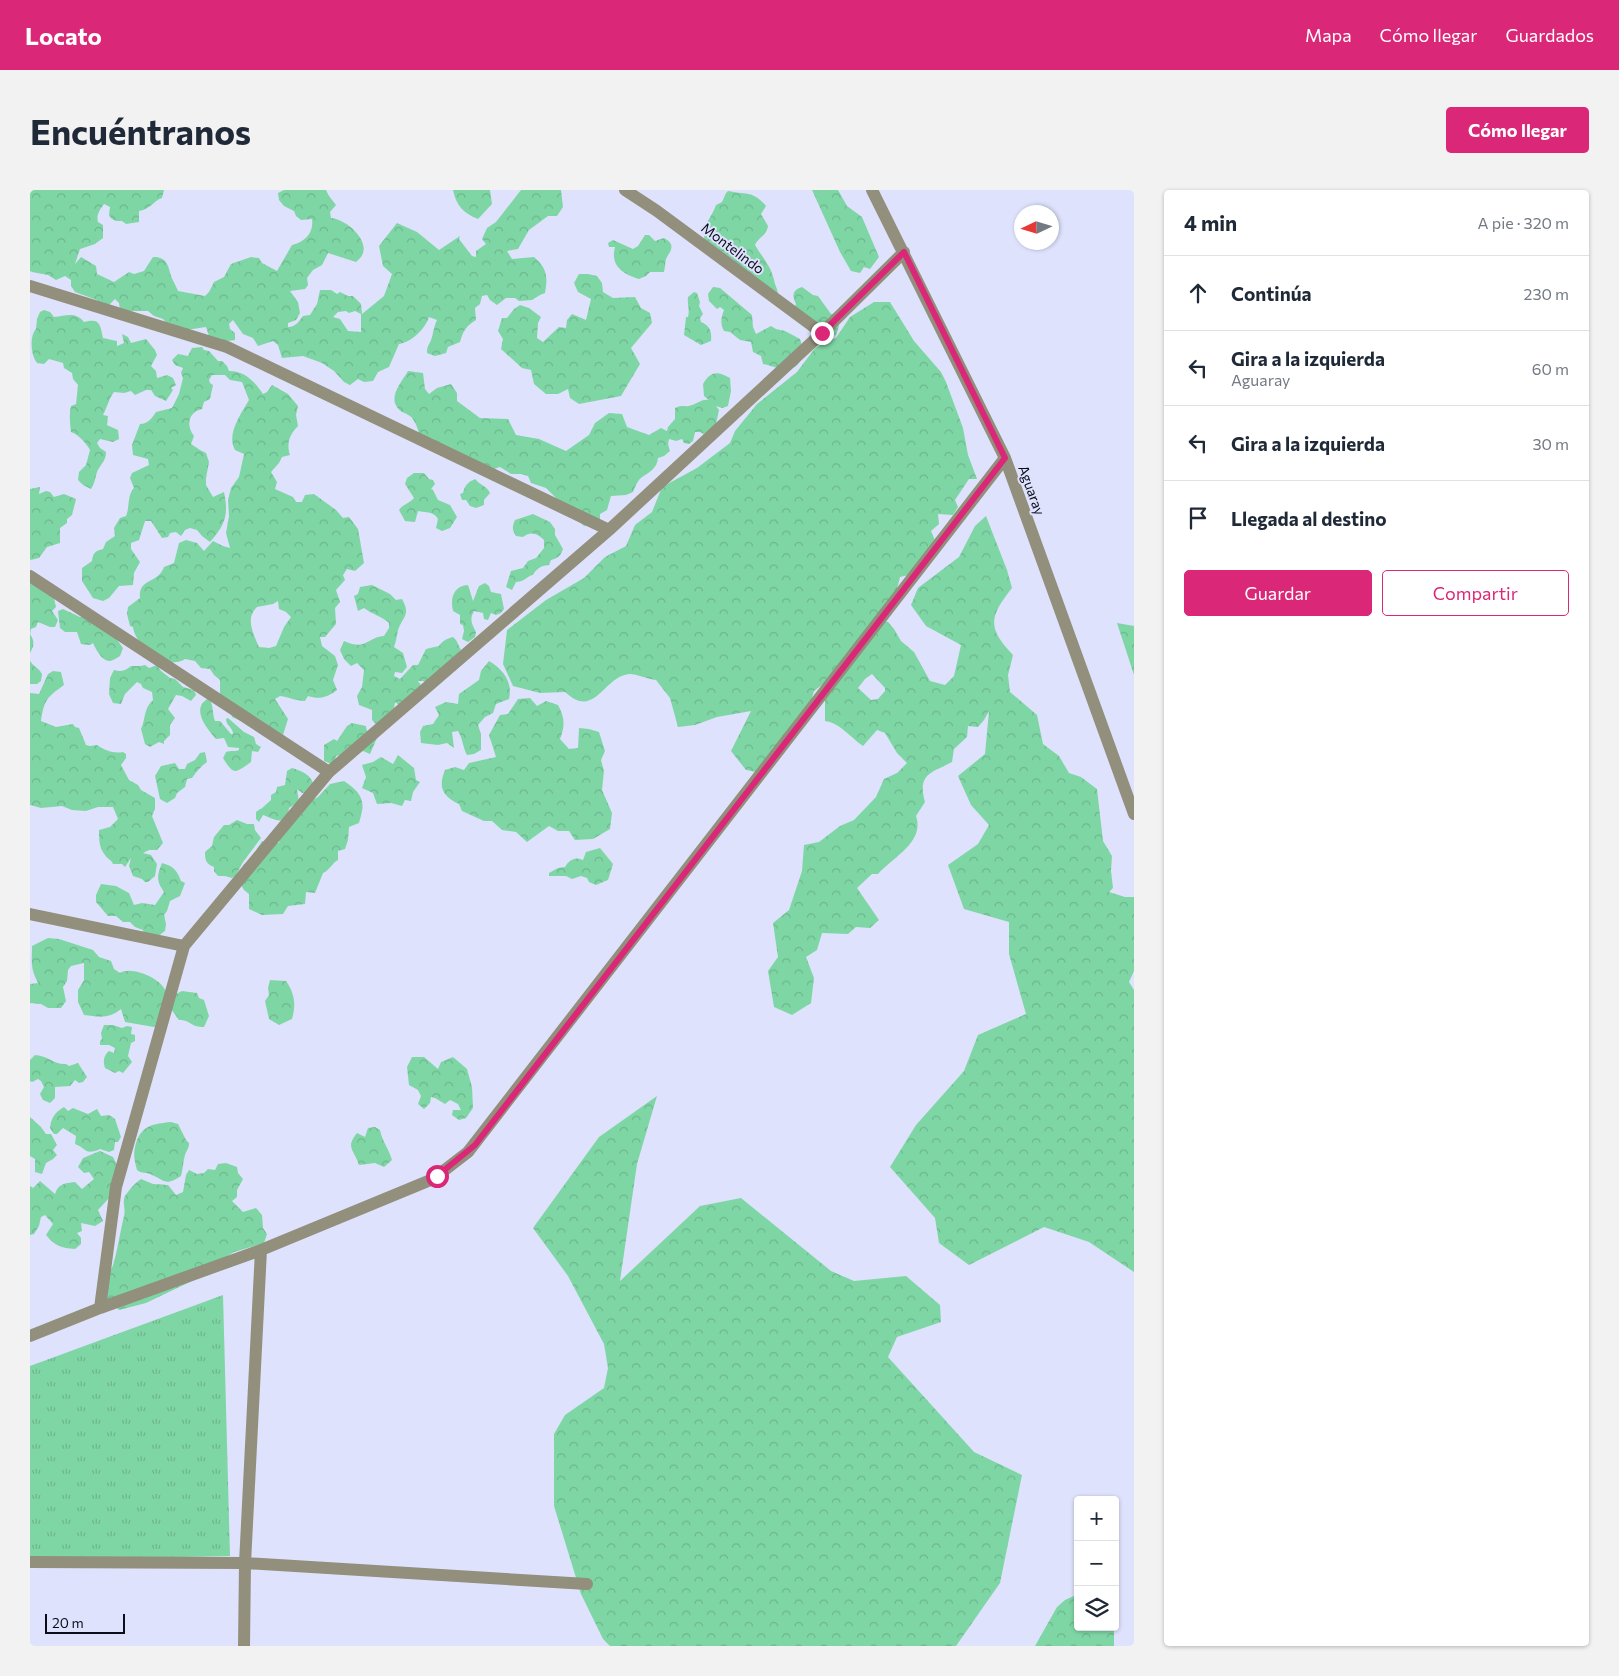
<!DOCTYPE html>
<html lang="es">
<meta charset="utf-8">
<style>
:root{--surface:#fff;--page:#f2f2f3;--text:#1f2937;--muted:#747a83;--line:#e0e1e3;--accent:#db2777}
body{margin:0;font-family:Commissioner,sans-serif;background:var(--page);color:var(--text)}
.controls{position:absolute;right:15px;bottom:15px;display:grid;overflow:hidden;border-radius:5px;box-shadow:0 1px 4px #0004}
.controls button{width:45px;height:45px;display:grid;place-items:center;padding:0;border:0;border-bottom:1px solid var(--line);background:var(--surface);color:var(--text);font:25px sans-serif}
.compass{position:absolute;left:984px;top:15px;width:45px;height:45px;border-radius:50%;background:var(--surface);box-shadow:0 1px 4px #0004;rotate:266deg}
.scale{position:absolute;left:15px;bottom:12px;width:80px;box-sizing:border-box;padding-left:5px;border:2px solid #0c0d1b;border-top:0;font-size:14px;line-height:18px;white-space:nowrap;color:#0c0d1b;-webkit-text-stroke:4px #dee2fc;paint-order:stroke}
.stop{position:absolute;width:15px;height:15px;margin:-11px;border:4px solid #db2777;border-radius:50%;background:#fff}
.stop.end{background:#db2777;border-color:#fff;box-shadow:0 1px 5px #0008}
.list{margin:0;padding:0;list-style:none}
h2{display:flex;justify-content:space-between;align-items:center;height:65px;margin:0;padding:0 20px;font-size:21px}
h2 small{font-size:16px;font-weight:400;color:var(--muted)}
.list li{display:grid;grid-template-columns:32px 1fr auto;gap:15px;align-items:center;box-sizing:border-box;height:75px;padding:0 20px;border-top:1px solid var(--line)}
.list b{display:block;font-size:19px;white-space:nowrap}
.list p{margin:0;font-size:16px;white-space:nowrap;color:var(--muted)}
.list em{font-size:16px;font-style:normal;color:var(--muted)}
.actions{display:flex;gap:10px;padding:15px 20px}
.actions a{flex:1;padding:11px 0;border:1px solid var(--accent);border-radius:5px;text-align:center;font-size:18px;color:var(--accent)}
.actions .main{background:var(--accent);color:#fff}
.icon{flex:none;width:28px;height:28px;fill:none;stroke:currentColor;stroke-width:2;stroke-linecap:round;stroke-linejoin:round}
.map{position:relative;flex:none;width:1104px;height:1456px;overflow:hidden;border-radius:5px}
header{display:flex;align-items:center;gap:30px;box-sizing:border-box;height:70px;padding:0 25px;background:var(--accent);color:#fff}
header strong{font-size:24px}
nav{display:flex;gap:28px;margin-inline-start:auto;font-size:18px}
.intro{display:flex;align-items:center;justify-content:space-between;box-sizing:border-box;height:120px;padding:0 30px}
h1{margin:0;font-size:35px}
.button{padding:12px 22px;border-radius:5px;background:var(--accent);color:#fff;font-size:18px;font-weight:700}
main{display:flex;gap:30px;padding:0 30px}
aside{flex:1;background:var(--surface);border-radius:5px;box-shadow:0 1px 4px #0004}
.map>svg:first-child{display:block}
</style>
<header>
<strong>Locato</strong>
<nav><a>Mapa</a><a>Cómo llegar</a><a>Guardados</a></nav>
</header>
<div class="intro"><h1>Encuéntranos</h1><a class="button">Cómo llegar</a></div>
<main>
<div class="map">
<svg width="1104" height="1456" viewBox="0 0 1104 1456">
<defs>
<pattern id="forest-crowns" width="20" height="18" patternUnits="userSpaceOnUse" patternTransform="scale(1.25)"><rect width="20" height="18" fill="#7fd6a5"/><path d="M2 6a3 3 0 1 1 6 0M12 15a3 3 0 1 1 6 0" fill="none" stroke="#6db68d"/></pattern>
<pattern id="park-tufts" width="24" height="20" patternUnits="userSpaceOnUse" patternTransform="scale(1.25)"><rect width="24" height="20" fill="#7fd6a5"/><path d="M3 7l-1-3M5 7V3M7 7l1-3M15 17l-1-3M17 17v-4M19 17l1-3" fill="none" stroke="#6db68d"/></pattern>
</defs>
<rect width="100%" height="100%" fill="#dee2fc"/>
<path fill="url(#forest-crowns)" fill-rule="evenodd" d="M0,0H134L132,8C123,11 121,19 109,21V32L96,34L92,31C86,31 82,31 79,25L80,17L74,14C70,20 66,24 68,32L73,35V48L65,54L50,59L45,74L51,67L66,76L67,84L84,92L99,82L104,84L114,81L123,67C137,67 138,75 141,86C143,91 146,96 148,101L175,106L179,102L184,92L194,87L201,74L221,67L229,68L232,73L247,81L262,55C275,52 284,43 282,29L271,30L266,26L264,21L254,16L249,10L248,3L254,0H296L299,6L306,15L300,22L301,28C315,29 338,48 333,63C332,67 329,69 326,72L298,63L292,75L283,80L277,88L278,95L275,99L260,101L268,112L270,123L266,130L258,133V137C266,137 269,131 273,126L280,125L287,114L290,100H301L307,104L310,102L318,106H323L331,114L332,124L354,106L362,84L353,76L349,56L367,33L387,42L409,60L430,46L429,49L442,66L446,67V61L456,54L452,49L457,38L466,32L491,0H531L533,17L527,26H518L499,40L488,59L477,61L482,69L504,67C517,78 518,87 515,103L510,105L502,110L489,111L485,108H476L467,115L460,110L457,105L452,106L450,114L445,118L446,130C436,136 433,141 430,152L418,157L416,163L405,166L397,163C397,154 400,155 402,147C404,140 404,136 407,130L399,127C395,139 382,152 369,154L359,177L348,182L343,191L334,192L328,189L320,195L314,192L304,181L292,173L273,166L252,168L248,155L243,151L228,156L223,148L213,144L203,130L199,134L200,139L205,143V150L185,153L179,146L176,137L156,140L138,135L133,129L124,126L118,121H99L91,126L89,113L85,109L75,119L68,120L67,110L45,102L41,96V90L35,86L26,90L18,85L2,82L0,81ZM316,121L319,123L325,121L331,124V142L318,141L310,129L303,127L308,122Z
M423,0H460L462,14L448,29C433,23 426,15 423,0Z
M782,0H808L817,16L832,27L849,67L840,79L834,77L830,83L821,81L810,62Z
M698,1C715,5 723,0 736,16L731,24L738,36C736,47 729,46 725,55C732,67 741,76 744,90C745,96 748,99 748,105L690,72C682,69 679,68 677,59C669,34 678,36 686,15L692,12L696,3Z
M615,45H619L625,51L634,48C647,55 640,61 636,69C635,73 635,78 634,82H620L616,86L609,89C592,84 580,75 585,57H579L578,53L583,50L603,59L608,56Z
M549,84H558L567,86L572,93L573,102L583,108L605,107L611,118L620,123L622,133L601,158L610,174L591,206L549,214L540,208L538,199L528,204H516L504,194L501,180L492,178L471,159L473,149L468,141L472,128H477L484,119L490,115L499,118L511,127L508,133L507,148L513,152L529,137L536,138L537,130L542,124L556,130L561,109L548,102L544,93Z
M683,97L690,98L722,125L723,137L726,144L741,136L746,139L755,141L770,149C775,163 772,182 752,179C746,178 739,175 733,174L731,166L723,162L721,152L710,150L700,142L694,141C690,134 691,128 694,120L690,117L687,119L679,111L678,104Z
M772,97L783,105L788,106L801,124H804L809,136L806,145L798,147L789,146L763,122L766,114C762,106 762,100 772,97Z
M664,102L667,103L670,112L669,116L673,124L670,128L671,132C680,136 682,141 681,151L671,155L654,145L656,127H658C660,120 657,114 658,107Z
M844,112H860L884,151L911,182L916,192L933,238L938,265L947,289H939L925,310L928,317L923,325L908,324L909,334L901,341L906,353L883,384L870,387L867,399L802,487L784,501L781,511L726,582L716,580L701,561L721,521L687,527L665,535L648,537L640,508L626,490C618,489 607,484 599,484C573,487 565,530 535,502L510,503L483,496L473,474L477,440L516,410L554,388L575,367L596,356L605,335L622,322L632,297L667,278L700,253L705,241L727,214L767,182L785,158L797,151L806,148L820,127Z
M14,120L20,122L24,127C36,126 45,121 54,132C70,128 70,134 73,148L87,151V156L94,153L92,144L98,147L101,153L116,149L125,160L127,165L121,176L126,181L127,188L137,185L143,188L146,195L141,198L143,200L136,211L125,206L121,200H116L105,205L101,201L94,203L84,202C79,208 77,218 73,225L78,226L77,235L88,240L89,249L83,252L70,249L67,253L70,258L76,262C76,269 73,272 69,278C65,284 66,292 61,299L53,295L48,290L49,282L56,275L60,260C56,253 49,245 41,242C40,233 39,225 41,216L46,214L48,195L43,189L42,183L34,178L33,173L19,169L14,174L7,173C0,164 0,145 6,139L7,129L10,122Z
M172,157L174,160L179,161L188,171H192L197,176L199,181C215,181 224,191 233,204L237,202L242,195L258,204L268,216L266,225L268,236C260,244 256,253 260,265L252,267L249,273L241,282L247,292L245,299L263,307L266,312H272L275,305L284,304L306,320L313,328L319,327L328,339L334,373L325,381L317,379L313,385L315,390L306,400L310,412L305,418L306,434L295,447H290L292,456L305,466L308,475L303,490L307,500C298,507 290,510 278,506L275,511C266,511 259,507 250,506L245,509L258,529L253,545L211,531L202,527L200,519L190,506V490L184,485L180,479L171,478L165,471L155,469C137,481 105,456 103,437L100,436L97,424L98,417L110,408C108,388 128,394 134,377L144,373L149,353L156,350L167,353L174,361L183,351L193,356L200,358L196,343L199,326L198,310L201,298L209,287L214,264L205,260C196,244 211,224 219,210L212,192L200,190L195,185H182L179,190L180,193L183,195L180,209L174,212L172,219C158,222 156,236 164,246L161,254L170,260L176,263L179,272L176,288V295L183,307L194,302C199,325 195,335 180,352L172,346L167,340L160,338L155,340L151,346L146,342L140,343L138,347L132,348L121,331H115L109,350L101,353V359L110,372L104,383L103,395L89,396L79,408L73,411L63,408L52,391V378L62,371C63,363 65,361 73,359L76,352L85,346L84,338L90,328L96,326C100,317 97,305 104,298L100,288L102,283L119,275L118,269L103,265L102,255L110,234C118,234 122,228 126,222L142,218L149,204L153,188L151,183L153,178L145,175L142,170L148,164L158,166L162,158ZM248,411L249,419L256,422L261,427L254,437L246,456L239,458L229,457C223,443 215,428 227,417L243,414Z
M378,181L393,183L395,199L399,204L407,198L421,194L427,203V211L450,228L478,229L486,245L509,249L536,261L559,245L565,233L579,223L592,224L597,237L619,245L631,238L637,241L638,237L645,229V218C654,214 655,218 662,215C669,213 671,209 679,210L674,206L673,194C681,181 687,181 700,188L701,201L698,216L692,218L686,216L689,220L684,243L675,245L670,242H665L663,251L659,254L654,253L652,249L646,251L639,249L638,254L640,261L634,266L628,268C627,279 619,282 611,288C607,291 605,298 603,302L596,305L581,306L577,320L570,324V331L564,335L554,336L516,298L501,293L498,286L491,284H481L470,277L461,280L390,246C388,241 387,235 384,231C382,226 377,224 372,222C355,210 371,193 378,181Z
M384,283H394L399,289L403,290L405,294L401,299L403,300L408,310L420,315L427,327L420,338L412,341L406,338L408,329C404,321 396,323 388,321L385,332L375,331L369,320C373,314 380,313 384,308L375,294L377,288Z
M445,289C450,295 458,297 460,303L454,310V315L446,318L440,316L436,310H432L430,304L433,303C435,295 438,292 445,289Z
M10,297L9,304L16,301L20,302L24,307L34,304L46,309L42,325L37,329V333L30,338V353L17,357L9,368L1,370L0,369V299Z
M503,324L520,332L525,339V345L533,359C531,365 529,368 521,370L519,375C512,375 506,379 503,385C496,386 497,391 486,392L482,400L476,397L481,381L493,378L498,371L506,368L514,358V350C507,343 501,341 493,347L486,346C482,340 482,337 485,330Z
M956,326L977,380L982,398C959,427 957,438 983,465L978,485L980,502L1007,525L1013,554L1029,566L1039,583L1051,587L1067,599L1073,651L1082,666L1081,681L1083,698L1079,702L1095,707H1104V781L1099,792L1104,800V1082L1059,1052L1014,1037L939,1075L909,1053L905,1028L860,977L886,935L934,881L948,845L996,824L979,764V732L934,719L918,675L948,654L959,635L941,615L928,586L955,564L959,521L954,530L948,537L938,536L937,547L924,559L922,572C902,583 887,583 895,612L886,626C895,652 863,667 848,684H842L827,698L849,730L840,738L826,737L818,744L792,743L787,760L776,767L784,788L781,813L762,825L744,817L738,781L748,767L743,733L759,720L772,681L774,655L789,652L810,636L824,630L846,607L854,589L867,583L877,573L867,563L855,543L847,540L833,556C820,547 810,533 795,531V510L853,431L858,432L864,439L871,451L884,462L900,491L915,495L924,486L931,455L896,436L881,415L888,398L929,367L945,336ZM842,484L855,498V501L848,509L841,510L828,498L835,489Z
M0,388L23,404L26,417L22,421L28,430L25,437H20L8,432L6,437L1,439L0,444C5,451 4,456 0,463Z
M455,393L459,396L461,402L471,404L474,419L471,423L466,425L461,423L458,430L454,429L453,423L444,421C439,430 442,434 446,442L445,447L438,452L432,449L434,441L433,435L430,434V425L423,421C420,409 423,396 438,395L443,411L449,396Z
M342,395L360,404L366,410L372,409C381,425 373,426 368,440C367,446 366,451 364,457L373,463L377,477L372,483L365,482L364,486L370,489L383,475H388L396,459L409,456C412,451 418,448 423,447L426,450L431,460L427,465L398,494L393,491H388L393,498L372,517L365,512L364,518L348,536L342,530V520L329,515L327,506L332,497L334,480L327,473L321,476L314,469L310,460L314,451C337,461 335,448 354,446L359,438V433C351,426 342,424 334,418L328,421L324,406L328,404L330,397Z
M33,419L50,427L59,422L85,447L93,458L90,466C88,467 86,469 83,470C74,475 66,460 63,453L60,455L51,454L47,442H35L30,438L28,421Z
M1087,433L1104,436V485Z
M0,471C4,477 9,478 12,484L11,491L7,494H0Z
M459,471C473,479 483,492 479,509L466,514L463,523L455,527L448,535L451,544V560L444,564L437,565C433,558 433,549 428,541L422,542L424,558L417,553L408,555L391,553L390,542L393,536L403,534L409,525L405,517L416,512L428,514L429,504L449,490L451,481Z
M115,475L119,478L127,475L131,481L140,488L145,489L153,497L164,500L166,505L161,511L152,506L146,505L138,519L145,528L140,535V545L134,551V554L129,552L120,557L115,554L111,539C116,529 113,519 123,510L122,502L113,498L111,494L107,492L95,504L91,514L83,513L79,504L80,488L84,480C91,482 95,481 101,476H111Z
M23,481L31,482L34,495C17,507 14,510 11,531L26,537L43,534L45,537L49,538L56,555L60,556L67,555C74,560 84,564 93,562L96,564V568L91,575L99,590L108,595L111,600L125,608V619L122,626L133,653L127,660H119L113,663L121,665L127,674L125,686L118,692H115L112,689L103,686L99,676L101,668L95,677L92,674H83C81,669 78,670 75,665C69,658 69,649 69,640L80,637L88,629L83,617H68L56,621L42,620L32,616L11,618L0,615V503L9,504L18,484Z
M179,508C184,516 182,523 185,531H190L201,544H203C203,537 196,536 196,529L198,528L214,542L224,547L226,554L231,557L228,562L222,561L221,572C205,583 204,586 193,568L196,562C201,560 204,562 209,560V558L198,557L194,548L186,549C176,538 160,518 179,508Z
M500,508L507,516L516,511L528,515C535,528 535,536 530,549L539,559L548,558L549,538L559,539L569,542L575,561L571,570L574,581L572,600L582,623L580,639L563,649L545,650L539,641H528L519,636L497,652L486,642L472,640L462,631H454L432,621L429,614C412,606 408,597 415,580L425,577L434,580L439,573L466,567L459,545L470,525L478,524L488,509Z
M322,533L336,536C336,542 341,546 347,548L340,564L333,561C324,565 315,563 306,566L304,575L294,571V555L304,549L307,551L317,536Z
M175,562L177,572C171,576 167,581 162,588L157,589L155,597L147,603L145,608L137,613L130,609L125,586L131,576L145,573L149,579H155L157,574L165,570L170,563Z
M368,565L384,578L386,590L390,592L383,602L381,611L375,610L372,616L361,613L347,614L343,603L332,598L336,587L332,575L343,572L351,567L363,574Z
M262,578C271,581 279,583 283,593L278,603H272L267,599L269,612L259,618C257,638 244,629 233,625L229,632L226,629V622L230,619H231L241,610V605L246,602L247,597L255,595L257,581Z
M314,591C325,598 335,607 332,621C331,626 330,629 329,633L319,637L318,650L315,659L308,661V670C302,673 299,681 293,683L285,703L276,702L275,714L258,716L253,724L232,725L219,719V704L214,700L208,690L214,674L218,673L232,651L249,653L251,639L277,613L288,607L300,594Z
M207,630L217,634H224L225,640L231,648L213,672L206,685L202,688L195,686H188L184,681V677C176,674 175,670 175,662L182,656L184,647L194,635H199Z
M570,658L583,674L578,690L566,695L559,692L557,688L551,686L542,689L536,686H519V683L528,678L535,677C539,670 545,666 553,670L556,662Z
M132,673C143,676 147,680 151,691L155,693L150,706L140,711L137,721L134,725L136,734L135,741L123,750L114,748L113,740L105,737L100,732H93L86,726H78L66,712V705L71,694L86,696L99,703L104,715L112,713L125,715L134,702C126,691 127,685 132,673Z
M18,748L29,749L63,760L69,767L81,771L84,779L90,783C101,775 133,789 136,802C138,812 137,824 137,834L124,837L95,832L91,819C79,829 69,827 54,825L48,812V800L54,790V773L41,776L38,780L37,791L33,797L36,811L31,818H18L11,814L0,813V794L8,793C0,778 2,772 2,756Z
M240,790L256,791C265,804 266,815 262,829L249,835L239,829L235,811L239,805L238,798Z
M152,801L167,803L169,808L174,810L179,826L174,837C160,837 161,830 149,830L141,819L144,805Z
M74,835H83L92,838L97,836L102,837L101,844L105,845V851L101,853L98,866L102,872L93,883L89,881L85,883L75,878C73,872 73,866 79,861L84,863L85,858L79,855H70V851L72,849L71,843Z
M5,865C16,865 25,875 36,874L39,876L48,873L57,887L53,892L49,893L45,890L40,896L25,897V908L20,913L13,910L10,904L14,897L11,891L8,889L2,892L0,891V870Z
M382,867H394L408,879L411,872L423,867L437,879L442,897L443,918L436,928L429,930L422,925L423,920H431L428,914L420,910L415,914L405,908L401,907L400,913L394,919L388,914L391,906L388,900L379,895L377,877Z
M627,906L607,974L590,1091L670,1016L711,1008L801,1081L824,1091L876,1086L910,1115L911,1132L867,1147L858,1167L944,1262L992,1285L970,1393L926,1456H580L573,1449L551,1404L524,1316V1244L535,1225L574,1198L578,1178L574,1154L538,1086L503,1038L569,947Z
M34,917L38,921L43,918L58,924L67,919L71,926L79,925L85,929L91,947L88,952H85L84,960L79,962L70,959C54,966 57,958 45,954L46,946L33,938L27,944H24L20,938C21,928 25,922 34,917Z
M0,927L11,937L16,944H21L27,955L23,960L27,965L23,969L16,973L12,984L5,982V969L0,966Z
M141,932L148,934L156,950L159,953C159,959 157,959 155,965C153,971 153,979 151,986C134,997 135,990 120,984C115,982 112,984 107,980C104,969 103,964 106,953C112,935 123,934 141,932Z
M345,937L350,940C352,951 359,959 362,970L354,977L345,973L329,975C324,959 315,958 327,943L335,947L338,938Z
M70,961L83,967L87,975L80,1007L68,1020L73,1031L65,1036L51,1033L52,1041L47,1043L51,1048V1054L45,1059C31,1058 25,1056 16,1045L23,1034L15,1025L11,1027L9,1036L4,1044L0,1045V996L3,998L10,991L25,1004C28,994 35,993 45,992L52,999L64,989L59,982L54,983L48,977L53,968Z
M196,973L207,977L208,983L213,989L207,1000V1007L202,1011L213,1022L226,1018L232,1025L233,1038L237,1044L234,1053L204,1062L183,1075L166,1089L116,1113L89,1120L84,1115L77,1112C77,1105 74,1095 75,1089C76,1084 82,1080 83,1075C88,1059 90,1042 94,1026C96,1019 92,1013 95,1006C99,1000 105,993 111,989L123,994L138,995L146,1005L153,1002L156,985L159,980L167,984L174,983L178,979L185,980L188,974Z
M1048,1404V1437H1084V1456H1005L1027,1417L1035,1410Z"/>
<path fill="url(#park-tufts)" d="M193,1105L200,1366L0,1370V1176Z"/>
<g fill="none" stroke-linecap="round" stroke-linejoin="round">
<path stroke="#928f7c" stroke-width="12" d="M595,0L627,21L792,143
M842,0L975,268L1104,624
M0,96L197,157L579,340
M0,386L299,582
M0,724L154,756
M70,1118L86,997L154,756L299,582L579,340L792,143L874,62
M0,1146L70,1118L231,1060L403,989L438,962L975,268
M0,1372L215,1373L557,1394
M214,1456L215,1373L231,1060"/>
</g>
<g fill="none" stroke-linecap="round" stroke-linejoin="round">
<path stroke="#db2777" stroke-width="6" d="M407,986L445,955L975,268L874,62L792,143"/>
</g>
<g text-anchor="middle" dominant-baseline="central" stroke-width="4" stroke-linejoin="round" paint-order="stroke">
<g font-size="14" fill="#0c0d1b" stroke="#dee2fc">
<text transform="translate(703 58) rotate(37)">Montelindo</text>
<text transform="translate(1002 300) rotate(70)">Aguaray</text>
</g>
</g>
</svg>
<div class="controls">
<button>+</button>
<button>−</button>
<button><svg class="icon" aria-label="layers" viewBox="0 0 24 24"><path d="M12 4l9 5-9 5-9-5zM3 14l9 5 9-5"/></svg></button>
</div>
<svg class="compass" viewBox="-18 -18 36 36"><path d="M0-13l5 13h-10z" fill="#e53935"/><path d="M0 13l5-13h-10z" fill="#747a83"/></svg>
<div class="scale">20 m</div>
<div class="stop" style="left:407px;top:986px"></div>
<div class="stop end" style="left:792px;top:143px"></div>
</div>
<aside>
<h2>4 min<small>A pie · 320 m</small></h2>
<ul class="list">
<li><svg class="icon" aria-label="ahead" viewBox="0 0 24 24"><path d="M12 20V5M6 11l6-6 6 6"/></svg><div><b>Continúa</b></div><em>230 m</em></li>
<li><svg class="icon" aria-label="left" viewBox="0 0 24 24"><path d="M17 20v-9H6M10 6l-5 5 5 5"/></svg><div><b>Gira a la izquierda</b><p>Aguaray</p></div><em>60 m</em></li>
<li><svg class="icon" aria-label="left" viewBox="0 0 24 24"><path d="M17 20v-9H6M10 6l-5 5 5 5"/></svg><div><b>Gira a la izquierda</b></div><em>30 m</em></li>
<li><svg class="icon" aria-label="arrive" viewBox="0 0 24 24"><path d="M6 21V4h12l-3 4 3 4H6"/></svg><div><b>Llegada al destino</b></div></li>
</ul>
<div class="actions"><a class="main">Guardar</a><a>Compartir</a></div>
</aside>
</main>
